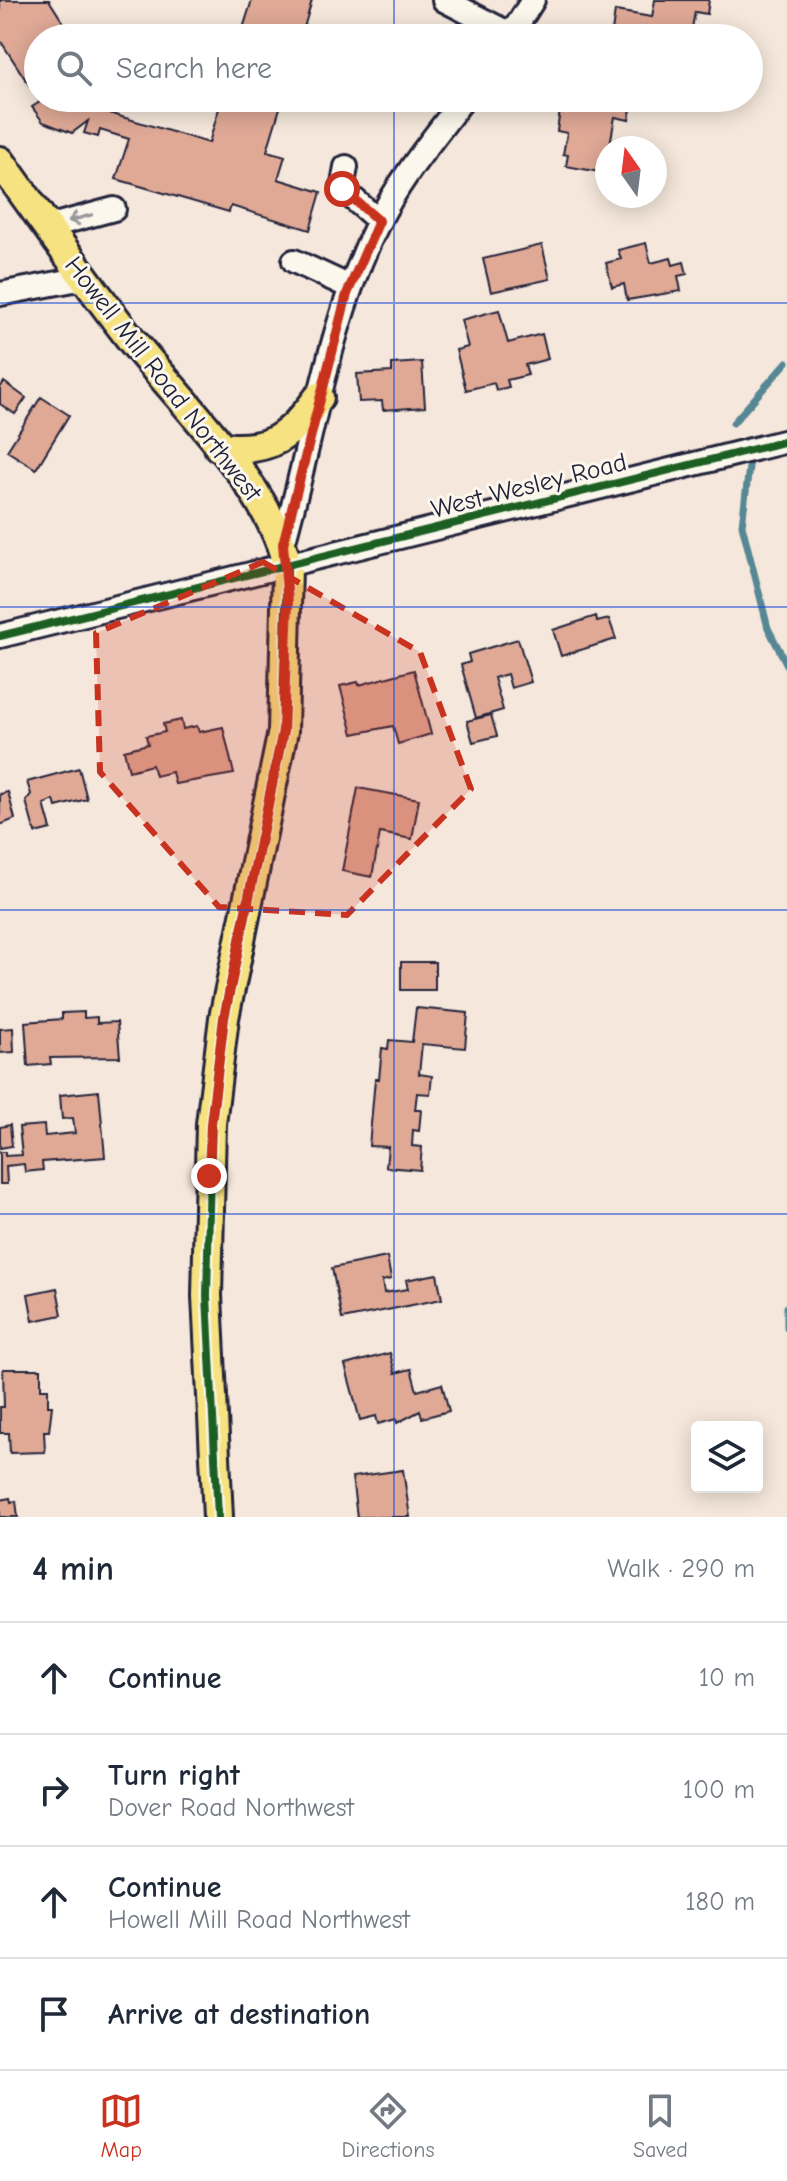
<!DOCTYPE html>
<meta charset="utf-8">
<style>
:root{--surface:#fff;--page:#f2f2f3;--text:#1f2937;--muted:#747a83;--line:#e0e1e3;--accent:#c8321e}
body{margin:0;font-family:"Comic Neue",sans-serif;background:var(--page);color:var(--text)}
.controls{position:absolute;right:24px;bottom:24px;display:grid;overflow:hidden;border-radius:8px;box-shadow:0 4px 20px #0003}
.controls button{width:72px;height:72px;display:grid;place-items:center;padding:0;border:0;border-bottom:2px solid var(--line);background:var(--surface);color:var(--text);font:40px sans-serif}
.compass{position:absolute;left:595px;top:136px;width:72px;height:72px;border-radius:50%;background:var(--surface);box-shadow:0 4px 20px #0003;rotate:346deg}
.stop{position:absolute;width:24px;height:24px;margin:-18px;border:6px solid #c8321e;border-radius:50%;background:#fff}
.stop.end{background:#c8321e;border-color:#fff;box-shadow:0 2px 8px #0008}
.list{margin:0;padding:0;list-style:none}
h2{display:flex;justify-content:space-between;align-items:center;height:104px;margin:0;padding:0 32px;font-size:34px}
h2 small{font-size:26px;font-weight:400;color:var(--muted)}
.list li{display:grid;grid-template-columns:52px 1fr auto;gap:24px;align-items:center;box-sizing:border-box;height:112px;padding:0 32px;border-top:2px solid var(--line)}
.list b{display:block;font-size:30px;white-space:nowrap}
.list p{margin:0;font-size:26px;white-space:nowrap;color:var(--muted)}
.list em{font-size:26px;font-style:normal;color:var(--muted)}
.icon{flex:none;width:44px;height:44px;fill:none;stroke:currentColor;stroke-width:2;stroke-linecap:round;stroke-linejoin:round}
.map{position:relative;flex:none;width:787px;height:1517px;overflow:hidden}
.search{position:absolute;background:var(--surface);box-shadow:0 4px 20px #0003;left:24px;right:24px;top:24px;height:88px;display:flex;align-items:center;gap:20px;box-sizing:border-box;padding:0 28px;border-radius:44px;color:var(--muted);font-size:30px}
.sheet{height:552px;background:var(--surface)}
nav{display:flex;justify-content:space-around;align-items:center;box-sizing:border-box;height:112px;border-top:2px solid var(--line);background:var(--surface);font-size:22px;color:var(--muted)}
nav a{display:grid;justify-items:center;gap:4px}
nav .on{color:var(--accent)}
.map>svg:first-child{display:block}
</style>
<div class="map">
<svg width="787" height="1517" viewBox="0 0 787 1517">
<rect width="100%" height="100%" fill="#f5e7db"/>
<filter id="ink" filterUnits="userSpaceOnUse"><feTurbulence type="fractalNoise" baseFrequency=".0125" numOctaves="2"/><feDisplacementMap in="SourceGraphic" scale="16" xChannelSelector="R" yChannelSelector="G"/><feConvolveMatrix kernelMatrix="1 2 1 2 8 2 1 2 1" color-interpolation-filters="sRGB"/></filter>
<g filter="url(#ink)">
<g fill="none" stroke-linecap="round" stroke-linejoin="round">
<path stroke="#568794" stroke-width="7" d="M733,423L787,362
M749,467L742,525L768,628L787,665
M787,1307V1327"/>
</g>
<path fill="#dfa996" stroke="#22223b" stroke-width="2" d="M0,0H49L73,38H38V98H85L92,108L209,143L222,98H283L267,151L285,156L278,179L321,192L310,230L231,206L229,212L116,179L129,139L100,130L98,137L84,133L88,121L72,133L43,122L32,107L40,102L0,40Z
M252,0H312L301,38H240Z
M655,0H709L707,14L695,12L691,33L705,38H611L615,11L652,17Z
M572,98H633L629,120L615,117L607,161L602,160L600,172L566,166L568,155L563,154L567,133L557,131L560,110L570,111Z
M646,243L651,263L671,258L673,265L684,262L687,274L678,276L681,291L627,300L624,284L612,287L606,263L621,259L618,250Z
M542,245L550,279L491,292L483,259Z
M499,310L508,343L542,334L548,359L525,365L528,375L507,380L509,387L496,390L494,383L466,390L456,350L468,347L461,320Z
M422,362L425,407L383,410L382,401L359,402L357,374L392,372V364Z
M4,382L26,398L15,414L0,404V388Z
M41,397L69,415L36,469L7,451Z
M596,616L597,622L609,619L616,639L561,656L553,630Z
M518,639L531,682L511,688L507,674L494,678L503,710L476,718L461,665L470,662L468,654Z
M414,670L431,734L398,744L393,726L353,734L340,686L358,682L359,685Z
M491,715L497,736L473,742L467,721Z
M181,720L183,729L197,726L199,732L223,727L234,774L175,784L172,772L155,776L152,765L129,771L124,750L148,744L146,736L165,732L163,724Z
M79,768L87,799L56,807L54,800L44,804L51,829L35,833L26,801L31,794L27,782Z
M358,788L419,799L412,839L380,833L372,877L342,871Z
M8,792L15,819L0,825V794Z
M401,962H435V990H401Z
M416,1008L468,1013L465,1048L422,1044L419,1074L432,1076L430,1094L417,1093L415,1110H421L419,1131L413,1130L412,1146L422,1147L420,1170L386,1167L388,1147L369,1146L375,1079H379L382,1048L388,1049L389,1040L412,1042Z
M84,1012V1018L97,1017V1023L117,1022L120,1057L50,1058L51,1064L28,1066L25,1022L62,1019V1013Z
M13,1028L14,1052L0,1053V1029Z
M99,1091L105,1157L42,1162L43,1170L25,1172L24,1164L6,1166L7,1184H0V1152H5V1156L22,1155L19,1127L44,1125L45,1136L75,1133L73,1118L62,1119L60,1095Z
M10,1125L12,1146L0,1148V1127Z
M387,1257L391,1279L382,1281L384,1293L408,1289L406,1280L437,1274L442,1299L342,1319L332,1268Z
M57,1288L62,1315L33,1321L28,1294Z
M390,1353L395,1373L411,1369L417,1391L442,1384L449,1411L422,1418L420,1411L397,1423L396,1419L378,1424L376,1416L360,1420L345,1365Z
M3,1369H41V1389H48V1406H52L49,1431H44L45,1452L10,1453L9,1433H0V1407H4Z
M403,1470L410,1517H357L352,1477Z
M10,1498L11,1502L16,1501L18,1517H0V1500Z"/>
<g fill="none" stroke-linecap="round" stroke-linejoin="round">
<defs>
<path id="minor" d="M444,0L512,35
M509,38L533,0
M346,167L342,189L379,221
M47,227L114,209
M294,261L350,287
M0,294L84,278
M283,544C313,437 328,324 378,223C400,178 434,138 464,98
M0,636L787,441"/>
<path id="major" d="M0,161C43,221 85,280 130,338C179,400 274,491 287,567L283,731L224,1018L211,1124L207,1296L218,1517
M219,447C271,453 289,437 319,397"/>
</defs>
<use href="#minor" stroke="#22223b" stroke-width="28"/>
<use href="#major" stroke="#22223b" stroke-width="34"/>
<use href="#minor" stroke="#fbf7ec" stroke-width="22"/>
<use href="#major" stroke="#f7e281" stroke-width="28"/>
<defs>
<path id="cycleway" d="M0,636L787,441
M218,1517L207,1296L211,1124L224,1018L283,731L287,567"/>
</defs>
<use href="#cycleway" stroke="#fbf7ec" stroke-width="13"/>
<use href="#cycleway" stroke="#1b5e20" stroke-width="8"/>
</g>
<defs><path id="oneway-shaft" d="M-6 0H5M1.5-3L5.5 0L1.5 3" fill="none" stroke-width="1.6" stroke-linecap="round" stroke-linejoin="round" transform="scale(2)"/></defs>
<use stroke="#99979c" href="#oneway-shaft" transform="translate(80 218) rotate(165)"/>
</g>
<g fill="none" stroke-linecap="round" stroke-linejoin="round" filter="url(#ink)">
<path stroke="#c8321e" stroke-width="10" d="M209,1176L211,1124L224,1018L283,731L288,602L283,544L347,294L379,221L342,189"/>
</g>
<path fill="#c8321e" fill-opacity="0.2" stroke="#c8321e" stroke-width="6" stroke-dasharray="16 10" stroke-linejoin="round" d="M263,562L420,652L471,789L347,915L219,907L100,772L96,633Z"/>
<path fill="none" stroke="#1d4ed8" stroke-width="2" stroke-opacity="0.55" d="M394,0V38M394,98V1517M0,303H787M0,607H787M0,910H787M0,1214H787"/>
<g text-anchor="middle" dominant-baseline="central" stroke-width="6" stroke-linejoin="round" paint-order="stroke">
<g font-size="26" fill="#22223b" stroke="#fbf7ec">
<text transform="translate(163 379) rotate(52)">Howell Mill Road Northwest</text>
<text transform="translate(529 486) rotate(-14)">West Wesley Road</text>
</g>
</g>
</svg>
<div class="controls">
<button><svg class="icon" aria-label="layers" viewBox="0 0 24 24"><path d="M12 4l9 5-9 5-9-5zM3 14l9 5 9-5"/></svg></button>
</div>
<svg class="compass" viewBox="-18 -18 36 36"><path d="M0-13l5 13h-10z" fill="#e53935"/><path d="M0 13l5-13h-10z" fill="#747a83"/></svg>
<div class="stop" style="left:342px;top:189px"></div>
<div class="stop end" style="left:209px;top:1176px"></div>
<div class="search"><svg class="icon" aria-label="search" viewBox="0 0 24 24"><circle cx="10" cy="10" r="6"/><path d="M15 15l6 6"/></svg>Search here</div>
</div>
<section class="sheet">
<h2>4 min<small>Walk · 290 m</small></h2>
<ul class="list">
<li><svg class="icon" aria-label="ahead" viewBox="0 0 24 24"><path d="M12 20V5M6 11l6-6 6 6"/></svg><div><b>Continue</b></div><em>10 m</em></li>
<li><svg class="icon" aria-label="right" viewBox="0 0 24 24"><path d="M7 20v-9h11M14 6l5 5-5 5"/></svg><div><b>Turn right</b><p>Dover Road Northwest</p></div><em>100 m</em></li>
<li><svg class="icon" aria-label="ahead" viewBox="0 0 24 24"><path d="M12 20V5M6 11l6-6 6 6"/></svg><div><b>Continue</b><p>Howell Mill Road Northwest</p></div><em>180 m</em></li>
<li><svg class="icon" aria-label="arrive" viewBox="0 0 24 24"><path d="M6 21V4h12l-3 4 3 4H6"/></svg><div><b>Arrive at destination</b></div></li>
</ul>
</section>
<nav>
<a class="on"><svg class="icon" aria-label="map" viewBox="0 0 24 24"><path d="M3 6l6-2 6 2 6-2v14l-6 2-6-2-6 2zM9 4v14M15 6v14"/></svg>Map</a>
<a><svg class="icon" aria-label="directions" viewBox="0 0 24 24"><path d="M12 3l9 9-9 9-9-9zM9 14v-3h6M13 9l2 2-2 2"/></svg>Directions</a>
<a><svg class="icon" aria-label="saved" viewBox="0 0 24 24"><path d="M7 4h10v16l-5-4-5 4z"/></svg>Saved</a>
</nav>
